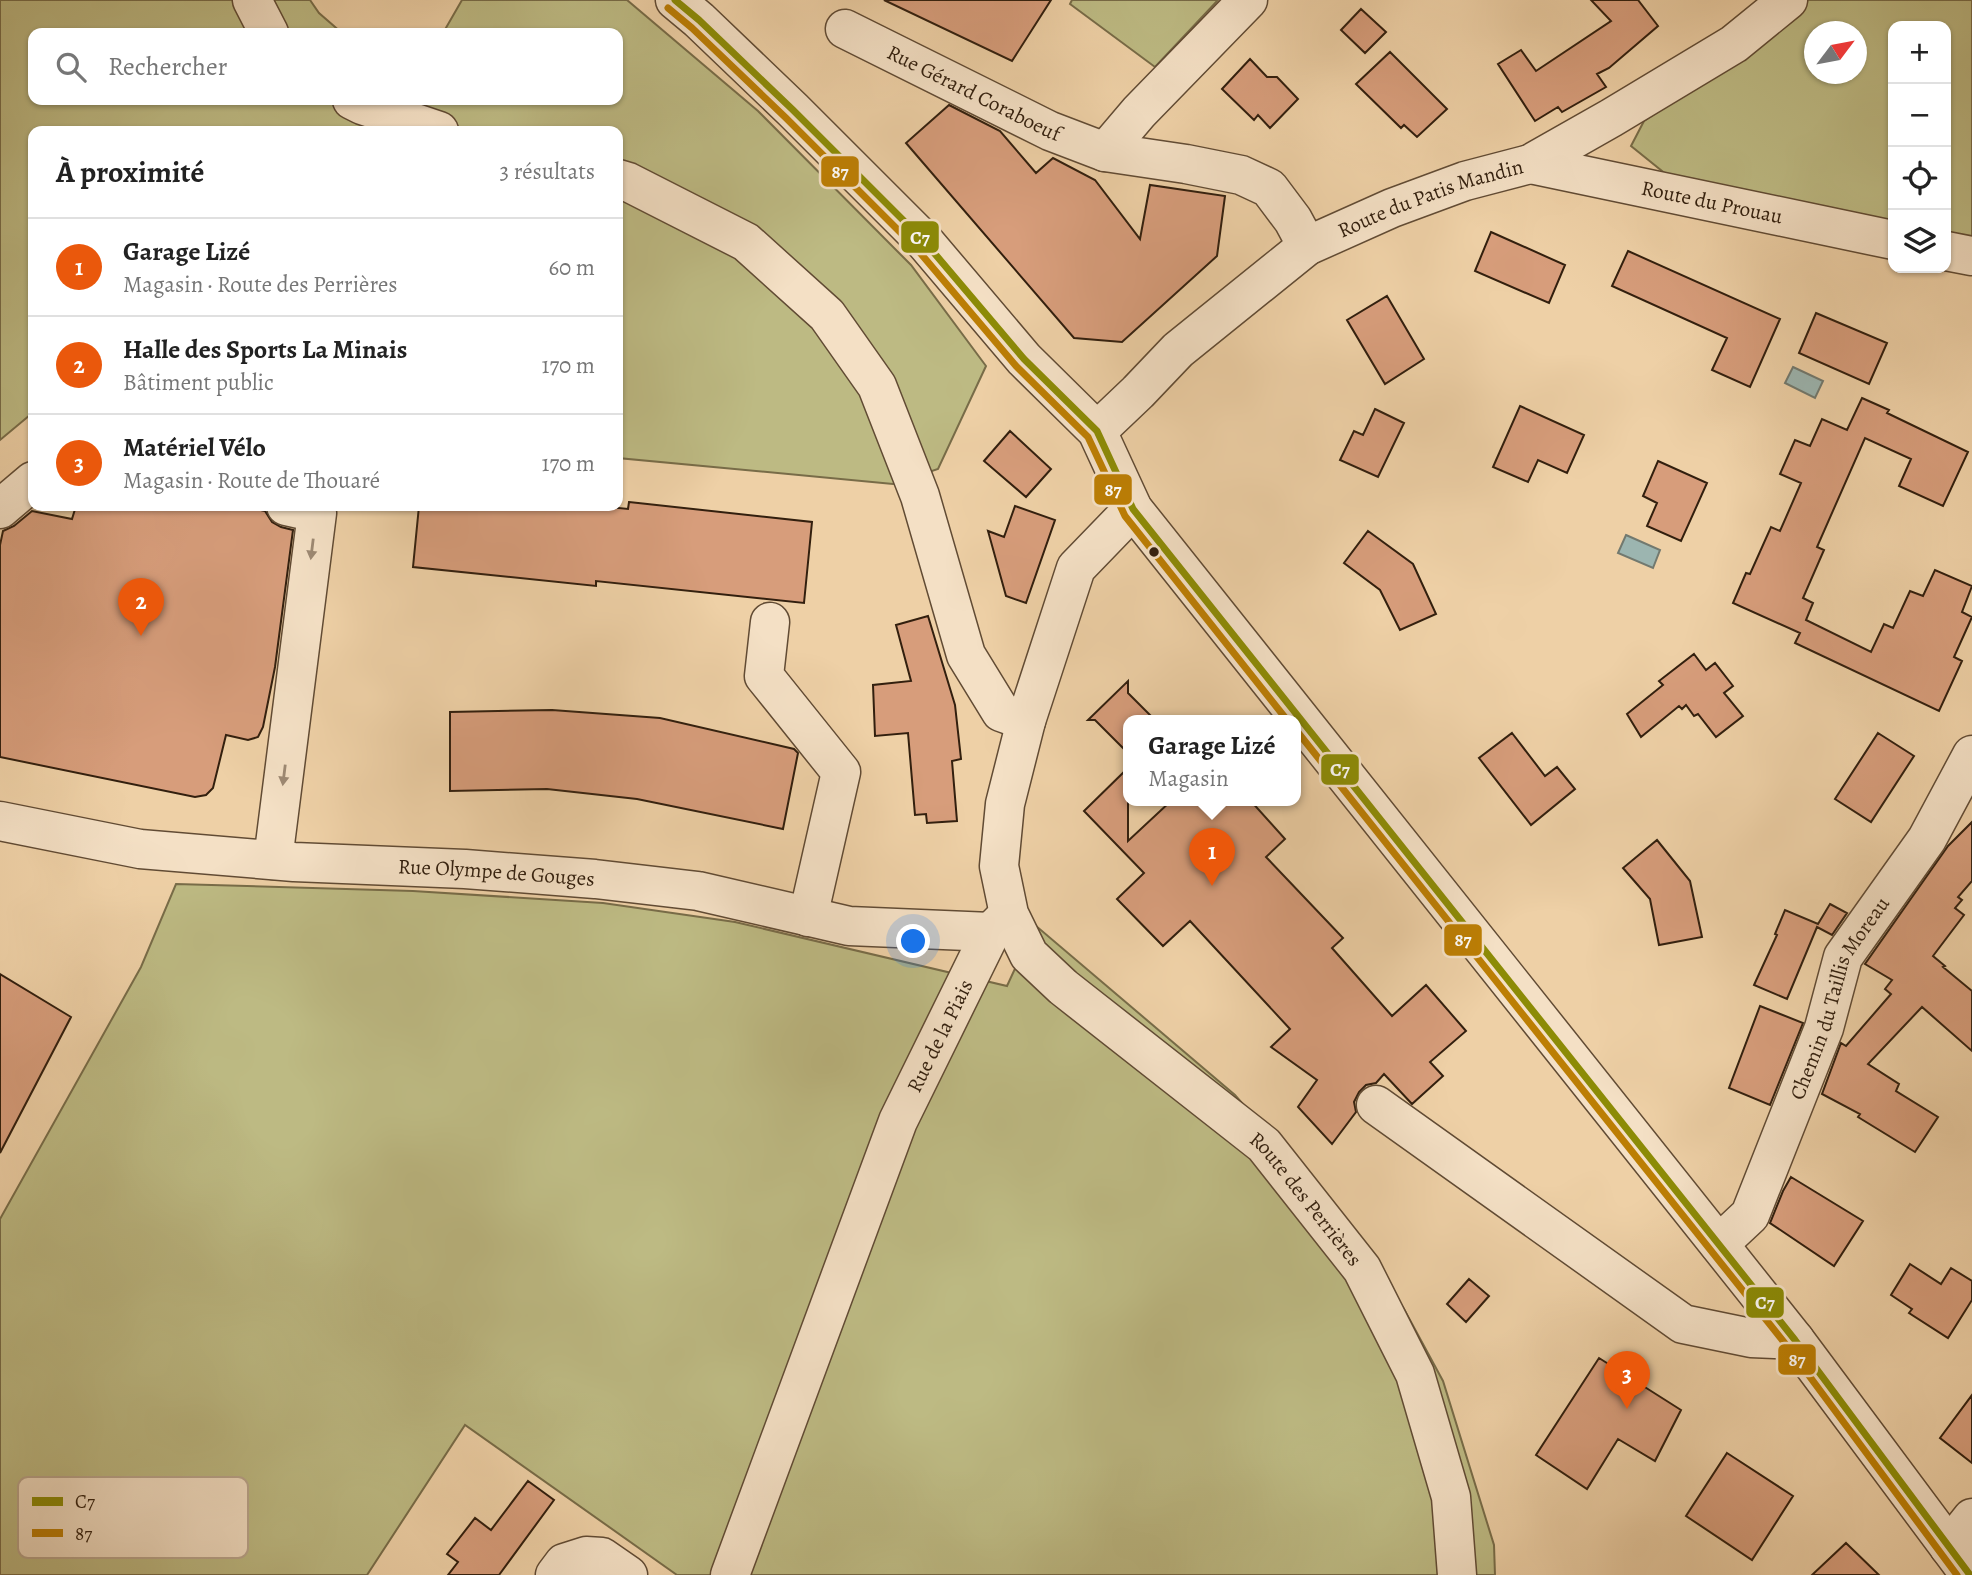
<!DOCTYPE html>
<html lang="fr">
<meta charset="utf-8">
<style>
:root{--surface:#fff;--page:#f6f6f6;--text:#222;--muted:#767676;--line:#e0e0e0;--accent:#ea580c}
body{margin:0;font-family:Alegreya,serif;background:var(--page);color:var(--text)}
.controls{position:absolute;right:21px;top:21px;display:grid;overflow:hidden;border-radius:14px;box-shadow:0 2px 5px #0004}
.controls button{width:63px;height:63px;display:grid;place-items:center;padding:0;border:0;border-bottom:2px solid var(--line);background:var(--surface);color:var(--text);font:35px sans-serif}
.compass{position:absolute;left:1804px;top:21px;width:63px;height:63px;border-radius:50%;background:var(--surface);box-shadow:0 2px 5px #0004;rotate:58deg}
.you{position:absolute;left:914px;top:942px;width:24px;height:24px;margin:-18px;border:5px solid #fff;border-radius:50%;background:#1a73e8;box-shadow:0 0 0 10px #1a73e833}
.badge{display:grid;place-items:center;width:46px;height:46px;border-radius:50%;background:var(--accent);color:#fff;font-size:23px;font-weight:700}
.pin{position:absolute;translate:-50% -58px;filter:drop-shadow(0 2px 4px #0008)}
.pin::after{content:'';position:absolute;top:37px;width:24px;height:21px;background:inherit;clip-path:polygon(0 0,100% 0,50% 100%)}
.popup{position:absolute;left:1123px;top:715px;width:178px;height:91px;box-sizing:border-box;display:grid;place-content:center;border-radius:14px;background:var(--surface);filter:drop-shadow(0 2px 5px #0005);font-size:23px;white-space:nowrap;color:var(--muted)}
.popup b{font-size:26px;color:var(--text)}
.popup::after{content:'';position:absolute;left:50%;top:100%;margin-left:-14px;border:14px solid transparent;border-top-color:var(--surface)}
.list{margin:0;padding:0;list-style:none}
h2{display:flex;justify-content:space-between;align-items:center;height:91px;margin:0;padding:0 28px;font-size:30px}
h2 small{font-size:23px;font-weight:400;color:var(--muted)}
.list li{display:grid;grid-template-columns:46px 1fr auto;gap:21px;align-items:center;box-sizing:border-box;height:98px;padding:0 28px;border-top:2px solid var(--line)}
.list b{display:block;font-size:26px;white-space:nowrap}
.list p{margin:0;font-size:23px;white-space:nowrap;color:var(--muted)}
.list em{font-size:23px;font-style:normal;color:var(--muted)}
.icon{flex:none;width:38px;height:38px;fill:none;stroke:currentColor;stroke-width:2;stroke-linecap:round;stroke-linejoin:round}
.map{position:relative;flex:none;width:1972px;height:1575px;overflow:hidden}
.search{position:absolute;background:var(--surface);box-shadow:0 2px 5px #0004;left:28px;top:28px;width:595px;height:77px;display:flex;align-items:center;gap:18px;box-sizing:border-box;padding:0 24px;border-radius:14px;color:var(--muted);font-size:26px}
.panel{position:absolute;background:var(--surface);box-shadow:0 2px 5px #0004;left:28px;top:126px;width:595px;height:385px;border-radius:14px}
.map>svg:first-child{display:block}
</style>
<div class="map">
<svg width="1972" height="1575" viewBox="0 0 1972 1575">
<rect width="100%" height="100%" fill="#eed0a6"/>
<filter id="stains"><feTurbulence type="fractalNoise" baseFrequency=".00286" numOctaves="4"/><feColorMatrix values="0 0 0 0 .2 0 0 0 0 .09 0 0 0 0 .02 0 0 0 .5 -.17"/></filter>
<radialGradient id="worn" r=".72"><stop offset=".6" stop-color="#630" stop-opacity="0"/><stop offset="1" stop-color="#630" stop-opacity=".3"/></radialGradient>
<path fill="#bdba83" stroke="#786c48" stroke-width="2" fill-rule="evenodd" d="M0,0H310L319,13L342,33H33V100H618V33H443L462,0H627L758,111L911,265L986,366L938,469L893,484L618,458V131H33V415H30L0,440Z
M1072,0H1218L1155,67L1070,4Z
M1808,0H1972V242L1946,236V26H1893V225L1672,179L1631,146L1644,121L1779,30ZM1814,32H1856V74H1814Z
M176,884L413,891L603,903L735,922L1007,986L1035,925L1235,1095L1338,1213L1404,1309L1443,1381L1494,1545L1495,1575H677L465,1425L367,1575H0V1219L141,967Z"/>
<path fill="#9cb5b0" stroke="#72796f" stroke-width="2" d="M1793,367L1823,381L1815,398L1785,383Z
M1626,535L1660,550L1653,568L1618,553Z"/>
<path fill="#d79d7b" stroke="#321f0e" stroke-width="2" d="M884,0H1051L1012,61Z
M1591,0H1638L1658,26L1609,68L1597,74L1606,87L1562,112L1558,107L1535,121L1498,64L1521,50L1536,71L1611,21Z
M1361,9L1386,32L1365,53L1341,30Z
M1390,52L1447,109L1417,137L1404,125L1401,128L1356,84Z
M1250,59L1267,77H1277L1298,99L1270,128L1258,115L1254,120L1222,89Z
M949,105L1000,131L1036,173L1053,158L1095,180L1140,239L1150,185L1225,196L1217,256L1122,342L1074,338L906,143Z
M1491,232L1565,265L1549,303L1475,271Z
M1628,251L1780,319L1750,387L1712,370L1727,338L1612,286Z
M1387,296L1424,359L1385,384L1347,320Z
M1816,313L1887,343L1869,384L1799,353Z
M1862,398L1889,410L1887,413L1968,452L1943,506L1899,486L1911,459L1865,438L1817,547L1824,550L1803,598L1813,603L1806,620L1871,652L1884,624L1893,628L1910,591L1923,596L1935,570L1972,586L1962,612L1972,617L1954,657L1962,661L1939,711L1795,643L1800,633L1733,603L1746,573L1750,574L1771,527L1780,531L1801,483L1780,474L1795,440L1810,446L1822,419L1847,430Z
M1520,406L1584,435L1567,473L1538,460L1528,482L1493,467Z
M1375,409L1404,423L1378,477L1340,460L1354,431L1363,435Z
M1010,431L1051,469L1026,497L984,461Z
M1658,461L1707,483L1681,541L1647,526L1657,503L1643,496Z
M629,502L812,522L804,603L596,581V586L413,567L419,506H599L628,509Z
M76,506H244L265,511L272,522L281,527L293,530L275,667L263,727L258,737L248,740L226,735L213,788L206,795L195,797L0,757V545L3,531L14,526L32,511L72,519Z
M1015,506L1055,520L1026,603L1006,596L988,531L1004,537Z
M1368,531L1413,564L1436,614L1400,630L1380,590L1344,563Z
M928,616L955,705L961,759L952,761L957,821L927,823L926,814L915,815L908,733L875,736L873,685L911,681L896,625Z
M1694,654L1706,670L1715,663L1733,686L1724,693L1743,716L1716,737L1698,714L1694,716L1686,705L1682,709L1679,706L1641,737L1627,714L1663,685L1659,681Z
M1128,681V693L1155,720H1128V753L1095,720H1088Z
M552,710L660,718L794,749L798,753L783,829L637,799L547,789L450,791V712Z
M1512,733L1545,776L1557,767L1575,789L1531,825L1479,758Z
M1878,733L1914,756L1871,822L1835,799Z
M1128,768V841L1172,800H1250L1285,839L1266,857L1343,938L1332,948L1392,1016L1426,985L1466,1031L1430,1062L1443,1076L1412,1104L1384,1074L1376,1083L1366,1085L1359,1092L1354,1102L1356,1112L1332,1144L1298,1107L1317,1080L1271,1047L1290,1029L1190,921L1163,946L1117,899L1144,873L1084,811Z
M1972,822V881L1958,897L1962,900L1955,908L1964,915L1933,956L1945,966L1943,967L1972,991V1051L1922,1007L1868,1064L1899,1084L1896,1091L1938,1117L1915,1152L1858,1117L1860,1114L1822,1094L1841,1043L1846,1046L1891,994L1885,989L1892,980L1865,964L1948,846Z
M1657,840L1690,881L1702,937L1659,945L1650,899L1623,868Z
M1830,904L1847,913L1832,935L1817,927L1787,999L1754,985L1777,935L1775,934L1785,910L1818,924Z
M0,974L71,1017L0,1153Z
M1760,1006L1803,1023L1770,1105L1729,1088Z
M1791,1177L1863,1221L1834,1266L1770,1223L1783,1191Z
M1910,1264L1941,1284L1951,1268L1972,1281V1300L1948,1338L1909,1313L1912,1309L1891,1295Z
M1469,1279L1489,1296L1466,1322L1447,1304Z
M1599,1358L1681,1410L1655,1461L1618,1439L1587,1489L1536,1455Z
M1972,1395V1463L1940,1438Z
M1727,1453L1793,1496L1752,1560L1686,1516Z
M528,1481L554,1500L499,1575H448L458,1562L447,1554L475,1518L491,1530Z
M1846,1543L1879,1575H1812Z"/>
<g fill="none" stroke-linecap="round" stroke-linejoin="round">
<defs>
<g id="minor">
<path d="M252,0L269,33"/>
<path d="M675,0L699,20L793,110L924,241L1024,359L1097,431L1133,509L1795,1340L1970,1575"/>
<path id="s1" d="M845,29L1050,131L1105,152L1186,164L1241,175L1269,188L1293,220L1307,246"/>
<path d="M352,100L362,105L439,131"/>
<path d="M1105,152L1139,112L1248,0"/>
<path id="s2" d="M1530,164L1893,240"/>
<path d="M618,179L628,182L746,242L827,315L877,386L920,496L966,655L1001,712L1026,721"/>
<path d="M1946,251L1972,256"/>
<path id="s3" d="M1097,431L1138,392L1178,350L1307,246L1392,208L1465,181L1530,164L1611,118L1734,44L1788,0"/>
<path d="M0,509L33,481"/>
<path id="s4" d="M1133,509L1076,568L1026,721L1005,804L999,866L1009,914L1029,955L1063,987L1264,1145L1362,1269L1415,1374L1451,1497L1457,1575"/>
<path d="M770,622L764,676L841,772L808,917"/>
<path id="s5" d="M0,821L140,849L294,862L465,869L595,879L698,891L849,926L991,932"/>
<path d="M273,860L317,513L286,506"/>
<path d="M1376,1105L1683,1324L1751,1338L1795,1340"/>
<path id="s6" d="M1719,1244L1750,1215L1824,1028L1843,957L1927,839L1972,755"/>
<path d="M1949,1547L1972,1518"/>
<path d="M555,1575L564,1563L586,1556L602,1557L628,1575"/>
<path id="s7" d="M730,1575L898,1121L991,932L1007,916"/>
</g>
</defs>
<use href="#minor" stroke="#614b34" stroke-width="41"/>
<use href="#minor" stroke="#f4e0c5" stroke-width="38"/>
<defs>
<path id="bus-1" d="M675,0L699,20L793,110L924,241L1024,359L1097,431L1133,509L1795,1340L1970,1575"/>
<path id="bus-2" d="M668,8L692,28L786,118L916,248L1016,366L1088,437L1125,516L1287,720
M1296,730L1787,1346L1957,1575"/>
</defs>
<use href="#bus-1" stroke="#f4e0c5" stroke-width="12"/>
<use href="#bus-2" stroke="#f4e0c5" stroke-width="12"/>
<use href="#bus-1" stroke="#8c8b06" stroke-width="7"/>
<use href="#bus-2" stroke="#bc7e04" stroke-width="7"/>
</g>
<defs><path id="oneway-solid" d="M-6-.8H1V-3.2L6.5 0L1 3.2V.8H-6Z" transform="scale(1.75)"/></defs>
<g fill="#9d8973">
<use href="#oneway-solid" transform="translate(312 549) rotate(97)"/>
<use href="#oneway-solid" transform="translate(284 775) rotate(97)"/>
</g>
<circle fill="#321f0e" stroke="#f4e0c5" stroke-width="2.5" cx="1154" cy="552" r="6"/>
<g text-anchor="middle" dominant-baseline="central" stroke-width="5" stroke-linejoin="round" paint-order="stroke">
<g font-size="21" fill="#321f0e" stroke="#f4e0c5">
<text stroke="none"><textPath href="#s1" startOffset="144">Rue Gérard Coraboeuf</textPath></text>
<text stroke="none"><textPath href="#s3" startOffset="413">Route du Patis Mandin</textPath></text>
<text stroke="none"><textPath href="#s2" startOffset="186">Route du Prouau</textPath></text>
<text stroke="none"><textPath href="#s5" startOffset="500">Rue Olympe de Gouges</textPath></text>
<text stroke="none"><textPath href="#s6" startOffset="278">Chemin du Taillis Moreau</textPath></text>
<text stroke="none"><textPath href="#s7" startOffset="579">Rue de la Piais</textPath></text>
<text stroke="none"><textPath href="#s4" startOffset="856">Route des Perrières</textPath></text>
</g>
</g>
<rect x="18" y="1477" width="230" height="81" rx="10" fill="#f4e0c5" stroke="#baa68e" stroke-width="2"/>
<rect x="32" y="1497" width="31" height="9" fill="#8c8b06"/>
<rect x="32" y="1529" width="31" height="8" fill="#bc7e04"/>
<g font-size="19" fill="#321f0e">
<text x="75" y="1508">C7</text>
<text x="75" y="1540">87</text>
</g>
<g stroke="#f4e0c5" stroke-width="2.5">
<rect x="820" y="155" width="40" height="33" rx="7" fill="#bc7e04"/>
<rect x="900" y="220" width="40" height="34" rx="7" fill="#8c8b06"/>
<rect x="1093" y="473" width="40" height="33" rx="7" fill="#bc7e04"/>
<rect x="1320" y="753" width="40" height="33" rx="7" fill="#8c8b06"/>
<rect x="1443" y="923" width="40" height="34" rx="7" fill="#bc7e04"/>
<rect x="1745" y="1286" width="40" height="33" rx="7" fill="#8c8b06"/>
<rect x="1777" y="1343" width="40" height="33" rx="7" fill="#bc7e04"/>
</g>
<g font-size="19" text-anchor="middle" font-weight="bold" fill="#fff">
<text x="840" y="178">87</text>
<text x="920" y="244">C7</text>
<text x="1113" y="496">87</text>
<text x="1340" y="776">C7</text>
<text x="1463" y="946">87</text>
<text x="1765" y="1309">C7</text>
<text x="1797" y="1366">87</text>
</g>
<rect width="100%" height="100%" filter="url(#stains)"/>
<rect width="100%" height="100%" fill="url(#worn)"/>
</svg>
<div class="controls">
<button>+</button>
<button>−</button>
<button><svg class="icon" aria-label="locate" viewBox="0 0 24 24"><circle cx="12" cy="12" r="6"/><path d="M12 2v4M12 18v4M2 12h4M18 12h4"/></svg></button>
<button><svg class="icon" aria-label="layers" viewBox="0 0 24 24"><path d="M12 4l9 5-9 5-9-5zM3 14l9 5 9-5"/></svg></button>
</div>
<svg class="compass" viewBox="-18 -18 36 36"><path d="M0-13l5 13h-10z" fill="#e53935"/><path d="M0 13l5-13h-10z" fill="#767676"/></svg>
<div class="you"></div>
<div class="pin badge" style="left:1212px;top:886px">1</div>
<div class="popup"><b>Garage Lizé</b>Magasin</div>
<div class="pin badge" style="left:141px;top:636px">2</div>
<div class="pin badge" style="left:1627px;top:1409px">3</div>
<div class="search"><svg class="icon" aria-label="search" viewBox="0 0 24 24"><circle cx="10" cy="10" r="6"/><path d="M15 15l6 6"/></svg>Rechercher</div>
<section class="panel">
<h2>À proximité<small>3 résultats</small></h2>
<ul class="list">
<li><span class="badge">1</span><div><b>Garage Lizé</b><p>Magasin · Route des Perrières</p></div><em>60 m</em></li>
<li><span class="badge">2</span><div><b>Halle des Sports La Minais</b><p>Bâtiment public</p></div><em>170 m</em></li>
<li><span class="badge">3</span><div><b>Matériel Vélo</b><p>Magasin · Route de Thouaré</p></div><em>170 m</em></li>
</ul>
</section>
</div>
